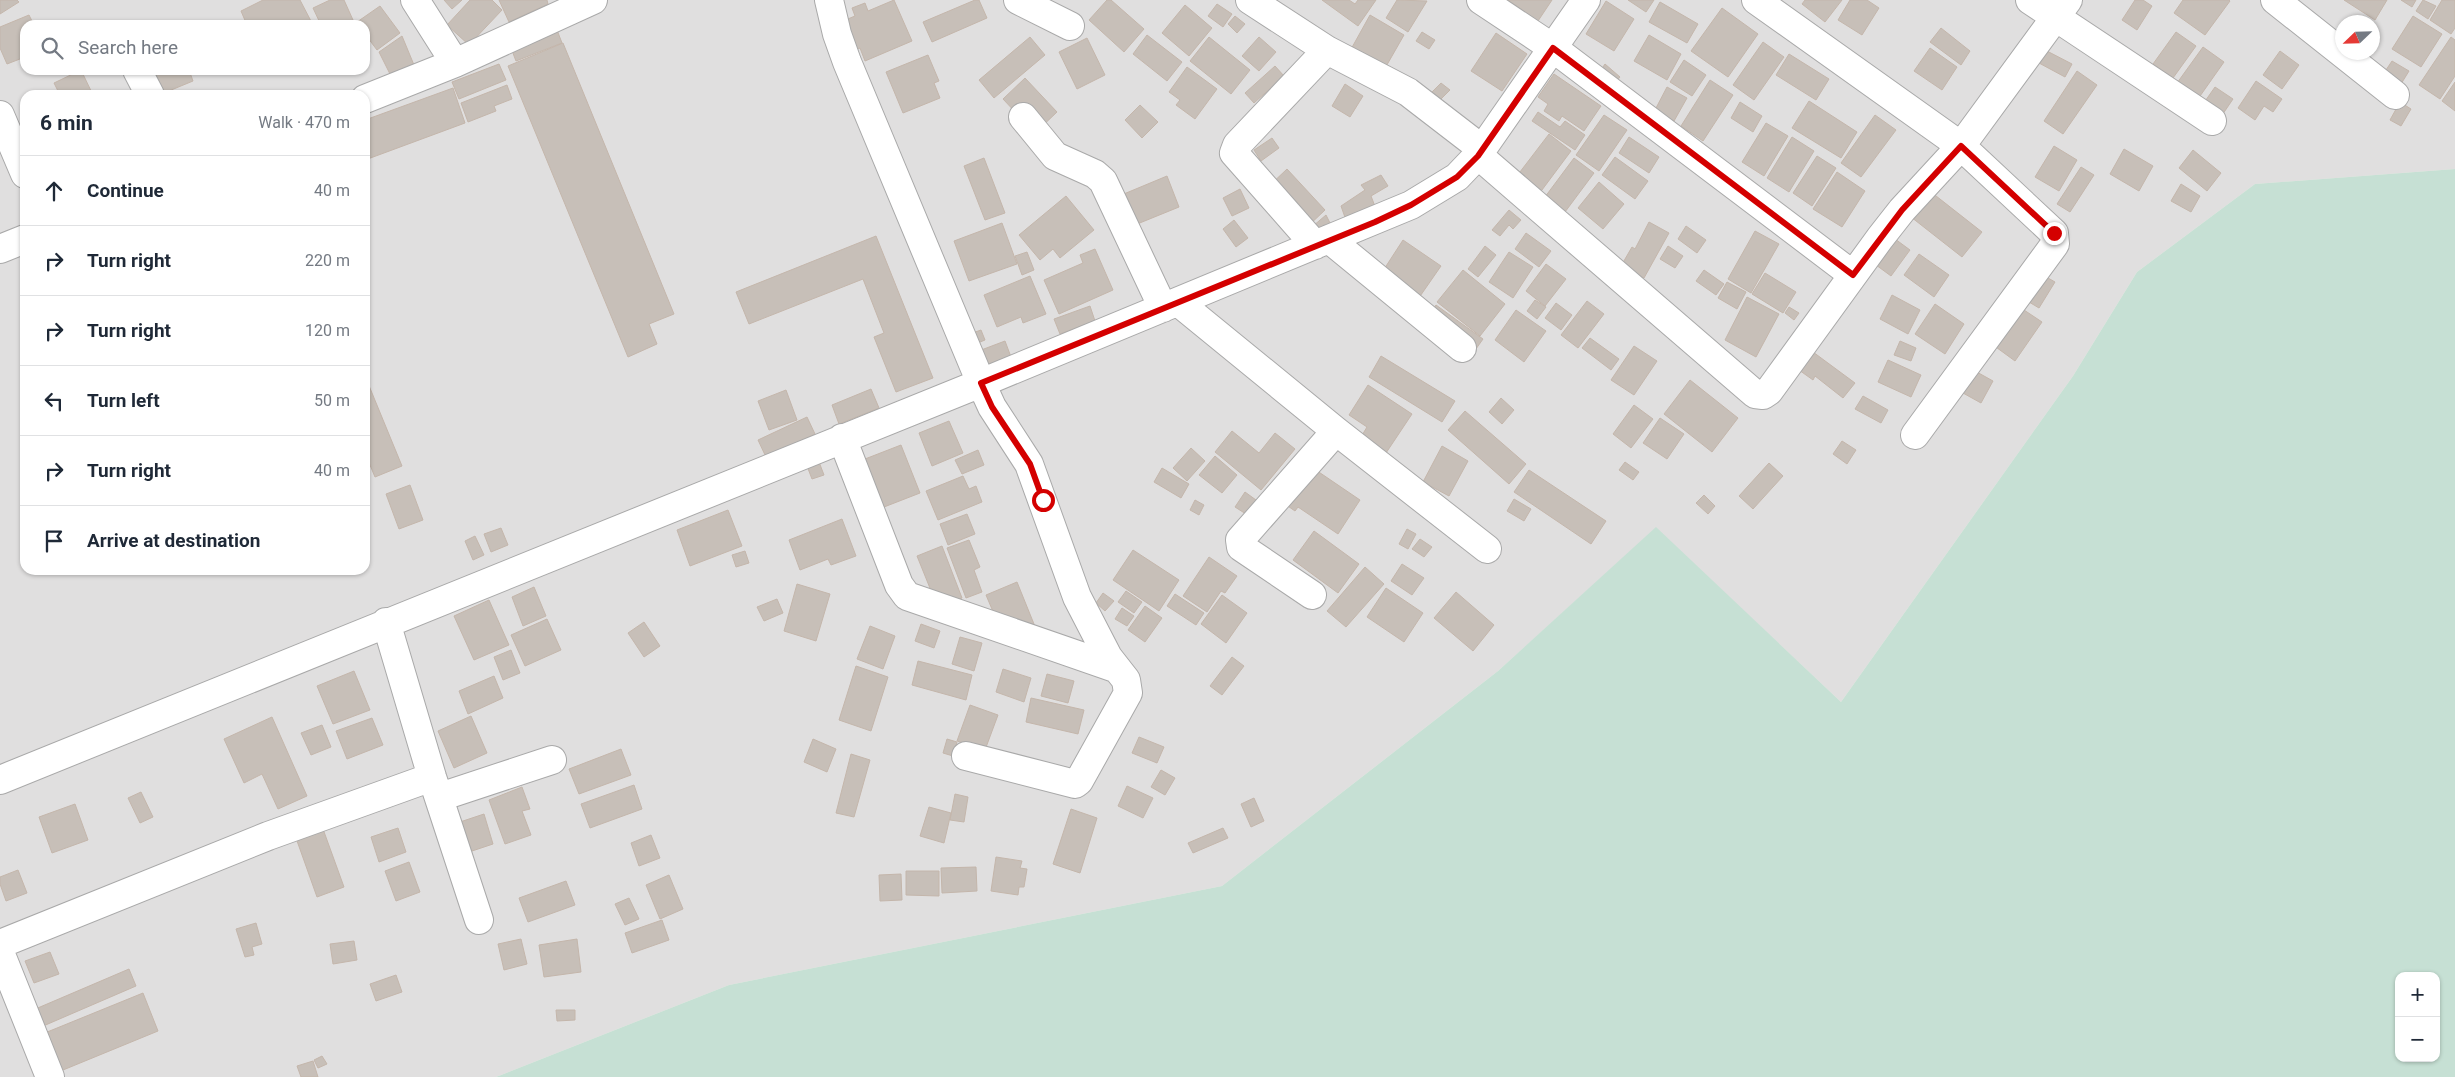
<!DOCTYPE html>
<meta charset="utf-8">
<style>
:root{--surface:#fff;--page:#f6f6f7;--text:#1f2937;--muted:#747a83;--line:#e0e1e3}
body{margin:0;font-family:Roboto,sans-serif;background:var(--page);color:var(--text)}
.controls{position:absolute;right:15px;bottom:15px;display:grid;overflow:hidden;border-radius:10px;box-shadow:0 1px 4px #0004}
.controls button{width:45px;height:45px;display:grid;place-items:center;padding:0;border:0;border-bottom:1px solid var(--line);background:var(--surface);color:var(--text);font:25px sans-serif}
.compass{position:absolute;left:2335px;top:15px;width:45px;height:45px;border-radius:50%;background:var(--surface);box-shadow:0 1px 4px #0004;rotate:247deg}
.stop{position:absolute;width:15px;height:15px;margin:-11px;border:4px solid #d40000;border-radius:50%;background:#fff}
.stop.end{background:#d40000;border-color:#fff;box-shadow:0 1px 5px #0008}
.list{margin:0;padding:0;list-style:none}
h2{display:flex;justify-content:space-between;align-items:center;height:65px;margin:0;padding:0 20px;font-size:21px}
h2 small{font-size:16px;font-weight:400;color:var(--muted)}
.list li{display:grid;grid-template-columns:32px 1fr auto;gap:15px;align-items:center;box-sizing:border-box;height:70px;padding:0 20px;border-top:1px solid var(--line)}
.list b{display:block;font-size:19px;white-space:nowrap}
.list em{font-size:16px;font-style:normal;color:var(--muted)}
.icon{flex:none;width:28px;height:28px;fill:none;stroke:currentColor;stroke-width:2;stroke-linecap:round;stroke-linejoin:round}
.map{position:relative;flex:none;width:2455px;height:1077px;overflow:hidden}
.search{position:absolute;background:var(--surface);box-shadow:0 1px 4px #0004;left:20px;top:20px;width:350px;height:55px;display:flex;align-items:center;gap:12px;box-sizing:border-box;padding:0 18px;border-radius:15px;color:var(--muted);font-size:19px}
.panel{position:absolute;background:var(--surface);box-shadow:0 1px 4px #0004;left:20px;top:90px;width:350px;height:485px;border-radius:15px}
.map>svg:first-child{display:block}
</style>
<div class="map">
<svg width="2455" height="1077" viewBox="0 0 2455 1077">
<rect width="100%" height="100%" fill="#f2efe9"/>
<path fill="#e0dfdf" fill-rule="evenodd" d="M0,0H2455V169L2255,184L2137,272L2073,376L1841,702L1656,528L1498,671L1222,886L729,985L496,1077H0ZM2342,22H2372V52H2342ZM25,25H365V70H25ZM25,95H365V570H25Z"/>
<path fill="#c6e0d4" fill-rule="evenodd" d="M2455,169V1077H496L729,985L1222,886L1498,671L1656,527L1841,702L2073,376L2137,272L2255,184ZM2399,976H2436V1058H2399Z"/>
<path fill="#c7bfb8" stroke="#c4b6ab" d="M0,0H17L19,2L0,14Z
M263,0H300L313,25H274L273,22L266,25H247L241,11Z
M330,0H344L353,20L341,25H321L313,8Z
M444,0H462L452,9Z
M470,0H492L502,10L469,45L447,25Z
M499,0H547L548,4L509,22Z
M894,0L912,41L865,61L860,48L848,53L836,24L855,16L852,8L865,3L868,11Z
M975,0H979L987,18L932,42L923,22Z
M1107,0H1111L1144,29L1124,52L1089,20Z
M1322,0H1349L1355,4L1358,0H1376L1358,26Z
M1397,0L1427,1L1408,32L1386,18Z
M1508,0H1552L1538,21Z
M1628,0H1654L1646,12Z
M1805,0H1842L1825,22L1802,4Z
M1850,0H1867L1879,8L1862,35L1838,20Z
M2135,0H2143L2152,6L2137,30L2122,20Z
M2183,0H2229L2230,1L2205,35L2174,13Z
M2344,0H2387L2375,20Z
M2401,0H2416L2412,7Z
M2423,0L2436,6L2428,19L2416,11Z
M2442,0H2455V28L2451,34L2430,20Z
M1606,1L1634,19L1614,51L1586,34Z
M1660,2L1698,24L1687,43L1649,22Z
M1217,4L1232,14L1223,27L1208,16Z
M1185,5L1212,28L1189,56L1162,33Z
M380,6L400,33L377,50L365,34V25H359L357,22Z
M1722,8L1758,34L1728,77L1691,51Z
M29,15L34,25H25V57L7,64L0,48V27Z
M1370,15L1404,35L1384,70L1350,51Z
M1235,16L1245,24L1237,33L1228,24Z
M2413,16L2442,34L2421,67L2392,49Z
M1941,28L1970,51L1961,65L1930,42Z
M557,30L562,43L516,61L511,48Z
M1422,32L1435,40L1429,49L1416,41Z
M2176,32L2196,46L2173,78L2153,64Z
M1496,33L1527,54L1502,91L1471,71Z
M1147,35L1182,62L1167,81L1133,54Z
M1649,35L1681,54L1667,80L1634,61Z
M402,36L414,65L391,76L379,52Z
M1030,37L1045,55L994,98L979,80Z
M1209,37L1250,70L1231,94L1190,61Z
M1259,37L1276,52L1259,71L1242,56Z
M2451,37L2455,40V76L2440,99L2419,85Z
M1087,38L1105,75L1077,89L1059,52Z
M1763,42L1784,57L1754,100L1733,85Z
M563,43L674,314L649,324L657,344L628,357L508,66Z
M2203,47L2224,62L2193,106L2172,90Z
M1930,48L1957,67L1942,90L1914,71Z
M2045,50L2072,64L2065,77L2039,63Z
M2280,51L2299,65L2282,89L2263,75Z
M1789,54L1829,79L1816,100L1776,75Z
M928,55L939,81L934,83L940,98L903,113L886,72Z
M1684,60L1706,75L1692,96L1670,82Z
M2392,61L2409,71L2401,84L2384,73Z
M499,64L506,80L459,99L452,82Z
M1605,64L1620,77L1612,86L1598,74Z
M1275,66L1284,76L1254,103L1245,93Z
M1187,67L1217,89L1195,119L1176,105L1180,100L1169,92Z
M81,70L93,95H60L54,83Z
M140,70H189L193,81L159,95Z
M2077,71L2097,85L2063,134L2044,121Z
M1554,74L1601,106L1584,131L1562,116L1559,121L1544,111L1548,104L1538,97Z
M1025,78L1057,112L1035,133L1003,99Z
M1710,80L1733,95L1703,141L1681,126Z
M2256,81L2282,99L2273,112L2264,106L2255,120L2238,108Z
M2455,82V111L2442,101Z
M1441,83L1450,90L1435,105L1427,97Z
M1345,84L1363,96L1350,117L1332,106Z
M507,85L512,99L494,106L496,111L468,122L461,103Z
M1667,87L1687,98L1674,121L1655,110Z
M2215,87L2233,99L2212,130L2194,117Z
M453,88L465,123L365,160V120Z
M1809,101L1857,132L1841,158L1792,128Z
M1740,102L1762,116L1753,132L1731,118Z
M2400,102L2411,109L2401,126L2390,120Z
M1140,105L1158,122L1142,138L1125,120Z
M1538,112L1560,127L1565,121L1585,135L1575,150L1532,121Z
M1604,115L1627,130L1599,171L1576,155Z
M1875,115L1896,130L1861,177L1841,163Z
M1766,123L1788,136L1764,176L1742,162Z
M1549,134L1571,151L1533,202L1510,185Z
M1629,137L1659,157L1649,173L1619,153Z
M1792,137L1814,151L1789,192L1767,178Z
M1272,138L1279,148L1261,161L1254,150Z
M2054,146L2077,160L2059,191L2035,177Z
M2124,149L2153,166L2139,191L2110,174Z
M2193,150L2221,173L2207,191L2179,168Z
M1817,156L1836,168L1812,206L1793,193Z
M1615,157L1648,181L1635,199L1602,175Z
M984,158L1005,213L985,220L964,166Z
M1574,158L1594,173L1562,216L1542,201Z
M2081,167L2094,175L2070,212L2057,204Z
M1287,169L1325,210L1305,229L1267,188Z
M1837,172L1865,191L1842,227L1813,209Z
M1381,175L1388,186L1371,196L1376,209L1347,223L1341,206L1365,190L1361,185Z
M1167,176L1179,207L1120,231L1107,201Z
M1599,182L1624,204L1603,229L1578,208Z
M2181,184L2200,196L2191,212L2171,201Z
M1240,189L1249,208L1232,216L1223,198Z
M1931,192L1982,232L1962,257L1911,217Z
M1066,196L1094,230L1060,258L1053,249L1040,260L1019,235Z
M1509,210L1521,220L1513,229L1509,225L1500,236L1492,230Z
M1326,215L1333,229L1306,232Z
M1234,220L1248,238L1236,247L1223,229Z
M1649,222L1669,233L1644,278L1621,266L1632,247L1635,249Z
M1002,223L1017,264L969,281L954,241Z
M1686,226L1706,240L1697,253L1678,239Z
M1755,231L1779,244L1751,293L1728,279Z
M1526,233L1551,251L1539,267L1515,249Z
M876,236L933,378L896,392L874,337L884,333L863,279L749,324L736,292Z
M1891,236L1910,250L1891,276L1872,262Z
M1403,240L1441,266L1416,302L1379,277Z
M1485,246L1496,255L1478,277L1468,269Z
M1668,246L1683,256L1675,268L1660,259Z
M1095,249L1113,290L1059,314L1044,280L1083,263L1080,255Z
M1027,252L1034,270L1022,275L1015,256Z
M1509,252L1533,267L1513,298L1489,282Z
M1919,254L1949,275L1934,297L1904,275Z
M1546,264L1566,279L1545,306L1526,291Z
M1463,270L1505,304L1480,336L1437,302Z
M1704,270L1724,284L1716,295L1696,281Z
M2034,270L2055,282L2039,308L2019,296Z
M1765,273L1796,292L1783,313L1752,294Z
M1030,276L1046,314L1023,323L1021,317L997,327L984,295Z
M1727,282L1746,292L1737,309L1718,298Z
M1892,295L1920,310L1908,334L1880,319Z
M1747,297L1779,314L1756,357L1725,340Z
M1535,300L1546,307L1537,319L1527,311Z
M1587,301L1604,314L1578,348L1561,335Z
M1556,303L1572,315L1561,330L1545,318Z
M1935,304L1964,324L1945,354L1915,334Z
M2015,304L2042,322L2015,361L1989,342Z
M1436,305L1483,339L1471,356L1424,322Z
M1090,306L1095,321L1060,334L1054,319Z
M1789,307L1799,313L1794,320L1785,313Z
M1516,310L1546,331L1524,362L1495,340Z
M981,330L985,340L968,347L964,336Z
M1590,338L1619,359L1611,370L1582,348Z
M1005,341L1011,357L974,370L968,355Z
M1900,341L1916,348L1911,361L1894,355Z
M1634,346L1657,361L1634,395L1611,380Z
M1813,352L1855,383L1843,398L1815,376L1813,380L1799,370Z
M1381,356L1455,401L1442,422L1369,377Z
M1888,360L1921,375L1911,397L1878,382Z
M1966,366L1993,381L1981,403L1954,388Z
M365,376L402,466L375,477L365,453Z
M1690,380L1738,418L1712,452L1664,414Z
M1368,385L1412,414L1386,453L1361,437L1367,427L1349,415Z
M871,389L879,408L839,424L832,405Z
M786,390L797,420L769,430L758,401Z
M1863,396L1888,410L1881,423L1855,409Z
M1501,398L1514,410L1502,424L1489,412Z
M1634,405L1653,419L1631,448L1613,434Z
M1465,411L1526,464L1509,484L1448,430Z
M807,417L815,434L766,457L758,440Z
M1660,418L1684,434L1667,459L1643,443Z
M949,421L963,453L932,466L919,433Z
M1232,431L1259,453L1275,433L1295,449L1261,490L1215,452Z
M1842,441L1856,450L1847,464L1833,454Z
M901,445L920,493L884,507L865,459Z
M1442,446L1468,461L1449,496L1423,482Z
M1191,448L1205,461L1187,481L1173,468Z
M978,450L984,465L962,474L955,460Z
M1215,456L1237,475L1222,493L1199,475Z
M819,462L824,475L812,479L807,466Z
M1625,462L1639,472L1633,480L1619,470Z
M1769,463L1783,476L1753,509L1739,496Z
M1307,464L1360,500L1338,534L1298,507L1295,511L1282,502Z
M1162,468L1189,484L1181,498L1154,482Z
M1529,470L1606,521L1591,544L1514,492Z
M963,476L969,489L976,486L982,502L938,520L926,491Z
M410,485L423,520L399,529L386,494Z
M1245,492L1256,500L1246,514L1235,507Z
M1704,495L1715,506L1708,514L1696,503Z
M1514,499L1531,509L1524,521L1507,511Z
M1195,500L1204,505L1199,515L1190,510Z
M728,510L742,546L690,566L677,530Z
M967,514L975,534L948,545L940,524Z
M842,519L856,556L831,565L828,559L800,570L789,540Z
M501,528L508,545L491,552L484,534Z
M1407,529L1416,534L1408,549L1399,544Z
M1314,531L1359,564L1338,593L1293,560Z
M475,536L484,555L473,560L465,541Z
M1420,539L1432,547L1424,557L1412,549Z
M969,540L980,567L974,570L982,592L966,598L947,548Z
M942,546L962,598L938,608L917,556Z
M1133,550L1179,580L1159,611L1113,580Z
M745,551L749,563L736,567L732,555Z
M1209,557L1237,576L1225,593L1221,591L1207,612L1183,596Z
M1402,564L1424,578L1412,595L1391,581Z
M1365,567L1384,584L1346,627L1327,611Z
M1017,582L1036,629L1006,642L986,595Z
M797,584L830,594L816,641L784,631Z
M534,587L546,616L523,626L512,597Z
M1386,588L1423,613L1404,642L1367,617Z
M1126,591L1142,602L1134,613L1118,602Z
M1456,592L1494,625L1473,651L1434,618Z
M1103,593L1114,601L1105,611L1096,603Z
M1175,594L1204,613L1196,625L1167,606Z
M1222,595L1247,613L1226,643L1201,624Z
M777,599L783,613L764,621L757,607Z
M489,600L509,645L474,660L454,616Z
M1145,606L1162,618L1145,642L1128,630Z
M1122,608L1134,616L1127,626L1115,619Z
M547,619L561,650L525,666L511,635Z
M644,622L660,646L644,657L628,633Z
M921,624L940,631L934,648L915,641Z
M870,626L895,636L883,669L857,659Z
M960,637L982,643L974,671L952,664Z
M511,650L520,673L503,680L494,657Z
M1232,657L1244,666L1222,695L1210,686Z
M918,661L972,675L966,700L912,685Z
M856,666L888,677L871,731L839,720Z
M1003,669L1031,678L1024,702L996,692Z
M354,671L370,710L333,724L317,686Z
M1047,674L1074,681L1068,703L1041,696Z
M494,676L503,698L468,714L459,691Z
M1031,698L1084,710L1078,734L1026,722Z
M970,705L998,715L985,750L957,741Z
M471,716L487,753L454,768L438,731Z
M272,717L307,796L278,809L262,774L244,783L224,739Z
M372,718L383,745L347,759L336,731Z
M322,725L331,747L311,755L301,733Z
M1139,737L1164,747L1157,763L1132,753Z
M813,739L836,749L827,772L804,762Z
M947,739L957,742L953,756L943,753Z
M621,749L631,775L579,794L569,769Z
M851,754L870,760L854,817L836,813Z
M1161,770L1175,778L1165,795L1151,787Z
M634,785L642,809L590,828L581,804Z
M1127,786L1153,798L1143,818L1118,806Z
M522,787L530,809L522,811L531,835L505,844L489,800Z
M141,792L153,817L140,823L128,798Z
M955,794L968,797L964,822L950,820Z
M1254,798L1264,821L1251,827L1241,804Z
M75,804L88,840L52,853L39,817Z
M929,807L951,813L944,843L920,836Z
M1071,809L1097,818L1080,873L1053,864Z
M484,814L493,844L469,852L460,822Z
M398,828L406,852L379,862L371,837Z
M1223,828L1228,838L1193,853L1188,843Z
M323,829L344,887L317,897L296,838Z
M651,835L660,858L639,866L631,843Z
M996,857L1022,861L1020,868L1027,869L1024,887H1019L1018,895L991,891Z
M409,862L420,892L396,901L385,871Z
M976,867L977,891L942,893L941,868Z
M18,870L27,893L6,901L0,884V877Z
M906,871H939V896L906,895Z
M901,874L902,900L880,901L879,875Z
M669,875L683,909L660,919L646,885Z
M566,881L575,905L528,922L519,898Z
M629,898L639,919L625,925L615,904Z
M662,920L669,940L632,953L625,933Z
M256,923L262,944L252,947L254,955L245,957L236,929Z
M521,939L527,964L504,970L498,944Z
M577,939L581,972L544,977L539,945Z
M354,941L357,960L333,964L330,944Z
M50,952L59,974L34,983L25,961Z
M129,969L136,986L27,1033L19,1016Z
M396,975L402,992L376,1001L370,984Z
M143,993L158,1031L46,1077L30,1039Z
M556,1010H575V1020L557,1021Z
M322,1056L327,1064L318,1068L314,1060Z
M313,1061L318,1077H301L297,1066Z"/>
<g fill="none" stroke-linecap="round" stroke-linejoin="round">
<defs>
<path id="minor" d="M415,0L455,63
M829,0L837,34L847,62L981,383L992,407L1029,464L1077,597L1108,657L1126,680L1128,693L1079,781L1075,784L966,756
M1018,0L1070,26
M1250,0L1327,50L1408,92L1482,149
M1481,0L1553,48L1853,275
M1756,0L1961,146L2054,233L2055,244L1915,435
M2030,0L2212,121
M2275,0L2395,95
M137,70L150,95
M365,99L455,63L593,0
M0,115L25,174
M1023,117L1055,156L1095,174L1103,181L1163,308
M1478,155L1755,394L1763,395L1769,391L1880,238L1902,210L1961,146L2068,0
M1329,239L1462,348
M1315,245L1234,153L1237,145L1327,50
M0,249L25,239
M1178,302L1336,431L1487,549
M842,438L899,585L907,596L1115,668
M1312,595L1241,547L1240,540L1336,431
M386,622L432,777L479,920
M0,780L981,383L1411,205L1457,177L1478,155L1586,0
M440,797L552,760
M0,944L268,836L432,777
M0,952L50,1077"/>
</defs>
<use href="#minor" stroke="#a9a9a9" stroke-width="30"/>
<use href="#minor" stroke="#fff" stroke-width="28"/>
</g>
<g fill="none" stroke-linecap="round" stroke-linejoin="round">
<path stroke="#d40000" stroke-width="6" d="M1043,500L1030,464L992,407L981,383L1375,222L1411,205L1457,177L1478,156L1553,48L1853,275L1902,210L1961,146L2054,233"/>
</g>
</svg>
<div class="controls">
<button>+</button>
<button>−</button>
</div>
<svg class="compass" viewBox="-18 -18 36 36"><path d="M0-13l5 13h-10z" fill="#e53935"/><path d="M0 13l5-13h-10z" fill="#747a83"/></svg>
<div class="stop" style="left:1043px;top:500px"></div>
<div class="stop end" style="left:2054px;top:233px"></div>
<div class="search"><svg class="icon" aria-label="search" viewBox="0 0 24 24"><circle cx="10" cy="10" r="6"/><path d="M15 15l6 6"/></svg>Search here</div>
<section class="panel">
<h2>6 min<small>Walk · 470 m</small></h2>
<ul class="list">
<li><svg class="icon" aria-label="ahead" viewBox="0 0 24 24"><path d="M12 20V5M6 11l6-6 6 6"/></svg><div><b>Continue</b></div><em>40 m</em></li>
<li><svg class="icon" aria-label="right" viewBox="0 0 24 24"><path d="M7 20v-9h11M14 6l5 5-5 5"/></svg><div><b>Turn right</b></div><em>220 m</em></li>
<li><svg class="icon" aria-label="right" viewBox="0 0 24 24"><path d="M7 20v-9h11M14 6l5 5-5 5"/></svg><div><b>Turn right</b></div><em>120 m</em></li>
<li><svg class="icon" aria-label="left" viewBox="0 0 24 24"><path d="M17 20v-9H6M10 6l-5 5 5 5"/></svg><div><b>Turn left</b></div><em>50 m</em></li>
<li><svg class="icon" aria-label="right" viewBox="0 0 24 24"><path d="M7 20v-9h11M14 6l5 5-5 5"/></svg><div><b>Turn right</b></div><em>40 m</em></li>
<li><svg class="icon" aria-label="arrive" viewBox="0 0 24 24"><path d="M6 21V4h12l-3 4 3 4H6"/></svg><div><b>Arrive at destination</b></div></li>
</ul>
</section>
</div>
